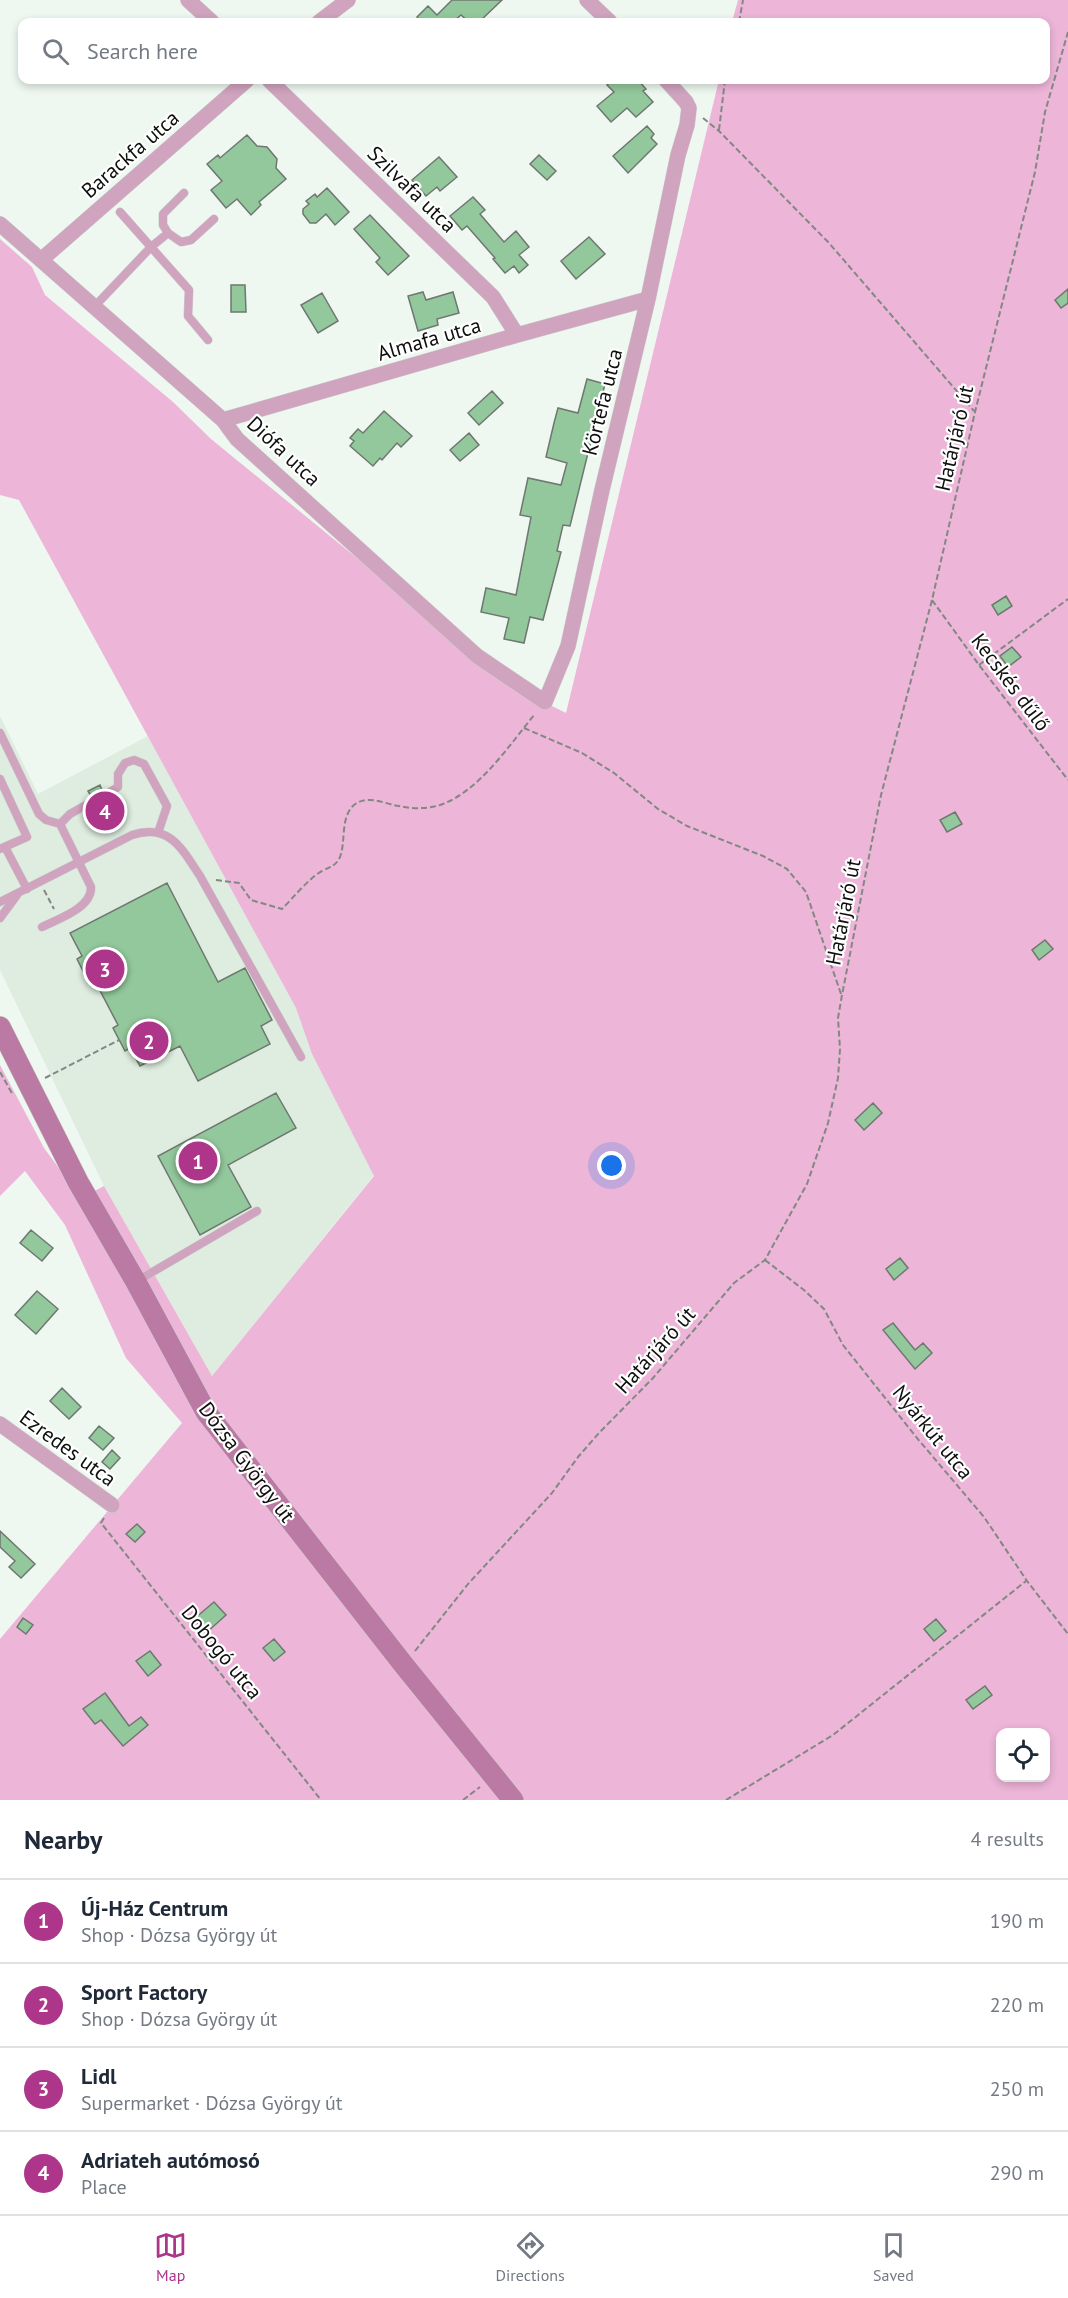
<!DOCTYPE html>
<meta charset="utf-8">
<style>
:root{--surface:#fff;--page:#f6f6f7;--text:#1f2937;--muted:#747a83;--line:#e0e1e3;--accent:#ad358a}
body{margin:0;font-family:"PT Sans",sans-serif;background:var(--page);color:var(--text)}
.controls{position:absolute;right:18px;bottom:18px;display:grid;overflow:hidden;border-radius:12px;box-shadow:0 3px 9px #0003}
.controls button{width:54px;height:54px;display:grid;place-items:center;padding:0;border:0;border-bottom:2px solid var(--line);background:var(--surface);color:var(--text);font:30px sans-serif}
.you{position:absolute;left:612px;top:1166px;width:21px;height:21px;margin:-15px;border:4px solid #fff;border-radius:50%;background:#1a73e8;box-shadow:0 0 0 9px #1a73e833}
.badge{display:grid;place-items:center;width:39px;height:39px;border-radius:50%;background:var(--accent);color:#fff;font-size:20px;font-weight:700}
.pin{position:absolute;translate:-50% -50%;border:3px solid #fff;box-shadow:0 2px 6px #0006}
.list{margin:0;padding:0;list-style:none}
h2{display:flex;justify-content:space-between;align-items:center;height:78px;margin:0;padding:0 24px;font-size:26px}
h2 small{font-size:20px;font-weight:400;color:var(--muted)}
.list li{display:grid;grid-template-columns:39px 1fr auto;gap:18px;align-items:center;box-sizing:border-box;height:84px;padding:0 24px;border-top:2px solid var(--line)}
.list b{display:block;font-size:22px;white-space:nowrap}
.list p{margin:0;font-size:20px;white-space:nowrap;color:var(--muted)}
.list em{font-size:20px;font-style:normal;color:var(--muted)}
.icon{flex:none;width:33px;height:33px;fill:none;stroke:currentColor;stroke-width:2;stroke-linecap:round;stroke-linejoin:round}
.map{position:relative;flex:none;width:1068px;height:1800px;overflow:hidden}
.search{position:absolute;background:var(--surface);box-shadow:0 3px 9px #0003;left:18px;right:18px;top:18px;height:66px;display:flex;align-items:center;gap:15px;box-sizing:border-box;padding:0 21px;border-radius:12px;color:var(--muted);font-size:22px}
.sheet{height:414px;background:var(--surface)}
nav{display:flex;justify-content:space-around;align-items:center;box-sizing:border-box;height:84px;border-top:2px solid var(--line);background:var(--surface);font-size:16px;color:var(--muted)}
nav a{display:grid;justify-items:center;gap:3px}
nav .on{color:var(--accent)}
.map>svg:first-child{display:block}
</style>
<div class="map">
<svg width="1068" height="1800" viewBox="0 0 1068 1800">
<rect width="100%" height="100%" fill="#eef7f0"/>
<path fill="#deede0" d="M0,716L38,794L148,736L296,1008L312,1054L374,1175L212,1376L104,1186L0,970Z"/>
<path fill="#edb5d8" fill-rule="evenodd" d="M738,0H1068V1800H0V1639L182,1423L126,1358L65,1225L25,1171L0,1196V1065L44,1148L81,1198L104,1186L212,1376L374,1176L312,1054L296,1008L19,500L0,495V239L32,267L45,295L173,402L211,439L477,656L544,702L566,713L719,80H1046V22H732ZM1000,1732H1046V1778H1000Z"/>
<path fill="#93c89c" stroke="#6f7770" stroke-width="1.5" d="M452,0H502L479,22H469L461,15L453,22H422L417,17L428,6L437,15Z
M613,80H638L646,89L643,91L653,102L636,117L627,108L611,122L597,106L614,92L607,85Z
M647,126L654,134L651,138L657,144L628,173L613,156Z
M247,135L257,146L267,147L277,159L276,168L286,179L259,202L261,205L251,215L237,199L226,208L211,190L222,181L207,164L218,155L220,158Z
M539,155L556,171L547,180L530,164Z
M439,157L457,177L440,191L437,187L426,196L412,180Z
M327,188L349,212L335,225L326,214L316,223H310L303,214V209L309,204L306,201L315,194L317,197Z
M473,197L485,210L480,214L504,242L516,231L529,247L519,255L528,265L519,273L514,266L505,273L493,259L495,258L467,226L462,230L450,216Z
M370,215L409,256L388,275L376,262L380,258L354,229Z
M589,237L605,254L576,279L561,261Z
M231,285H245L246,312H231Z
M1068,289V303L1061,308L1055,300Z
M423,292L426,300L453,292L459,313L437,319L438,325L418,331L408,296Z
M322,293L338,321L318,333L301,305Z
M587,379L605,384L570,526L563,525L557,551L561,552L543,620L530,617L524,643L504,639L509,618L481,612L486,588L516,595L531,517L520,515L528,478L561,485L567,463L546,457L554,423L558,408L578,413Z
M492,391L503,403L479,425L468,413Z
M384,411L412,436L401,447L397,443L382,460L380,458L373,466L350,446L354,441L350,438L358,429L363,433Z
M469,433L479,445L460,461L450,450Z
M1006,596L1012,606L998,615L992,605Z
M1012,647L1021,657L1008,667L1000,656Z
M100,785L102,790L100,793V798L103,800H108L118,821L106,827L96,806L98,799L96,796H91L88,791Z
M955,812L962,824L947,832L940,820Z
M167,883L218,982L245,968L272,1020L261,1026L270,1044L198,1081L180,1046L140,1066L130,1048L125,1051L113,1028L118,1025L95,981L90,984L83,971L77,959L82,956L70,933Z
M1045,940L1053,949L1039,960L1032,950Z
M276,1093L296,1128L228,1165L251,1207L200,1235L158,1156Z
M873,1103L882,1113L864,1130L855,1120Z
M31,1230L53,1248L42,1261L20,1243Z
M900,1258L908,1268L894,1280L886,1269Z
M37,1291L58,1309L36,1334L15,1315Z
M893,1323L915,1350L923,1343L932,1353L915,1369L883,1330Z
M62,1388L81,1407L69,1419L50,1401Z
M99,1426L114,1438L103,1450L89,1438Z
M112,1450L120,1458L110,1469L102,1462Z
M137,1524L145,1532L135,1542L126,1534Z
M0,1531L35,1564L21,1578L9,1567L15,1561L0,1547Z
M214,1602L226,1615L206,1633L194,1619Z
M23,1618L33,1625L26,1634L17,1627Z
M936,1619L946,1631L934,1641L924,1629Z
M274,1639L285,1652L274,1661L263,1648Z
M150,1651L161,1665L148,1676L136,1661Z
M985,1686L992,1695L973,1709L966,1700Z
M105,1693L129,1726L141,1717L148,1725L123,1746L101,1720L95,1724L83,1709Z"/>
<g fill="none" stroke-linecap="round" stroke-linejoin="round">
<defs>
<path id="service" d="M120,212L189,290L188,316L208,340
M168,233L181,242L191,240L214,219
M94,307L151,247L168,233L163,225V214L184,193
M0,733L39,814L46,820L60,824
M0,779L27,837L0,849
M105,795L118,787V774L125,763L134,760L144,764L167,806L158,833
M60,824L70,814L93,801
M5,847L27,889
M0,902L132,835C170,823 182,849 200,876L301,1057
M0,918L17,895
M42,927C58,919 92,908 91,887L60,824
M137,1281L257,1211"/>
<path id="minor" d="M188,0L212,22
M587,0L610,22
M319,22L348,0
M269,80L493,297L517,335
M0,224L223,420L237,439L477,656L545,702L568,646L602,490L648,299L678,155L687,125L689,108L686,102L666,80
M41,260L247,80
M223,420L517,335L648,299
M0,1424L112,1505"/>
<path id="secondary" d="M0,1027L78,1182L136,1282L206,1412L403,1664L513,1800"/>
</defs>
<use href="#service" stroke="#cad2cc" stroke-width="9"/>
<use href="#minor" stroke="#cad2cc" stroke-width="16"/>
<use href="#secondary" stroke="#cad2cc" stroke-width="22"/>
<path stroke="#828883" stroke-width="2" stroke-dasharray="6 3" stroke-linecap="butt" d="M739,22L743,0
M703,118L719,131L829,243L974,411
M719,130L725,80
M932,600L979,665L1068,780
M979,665L1068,599
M524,728L582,753L614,773L658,809L687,826L763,856L787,869L806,892L841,994
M216,880L239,883L251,900L282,909C293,898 309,878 322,871C330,867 336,866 340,857C346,842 340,817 354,805C368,794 384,804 399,806C412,809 427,809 440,805C479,792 510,744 535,714
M44,890L54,909
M0,1072L13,1095
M45,1078L119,1040
M765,1260L804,1290L824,1309L843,1345L917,1438L984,1517L1027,1581L1068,1634
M104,1518L101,1523L321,1800
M415,1651L468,1584L552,1493L578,1457L599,1433L653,1378L734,1283L765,1260L807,1184L828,1123L838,1078L840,1049L838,1018L842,995L881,795L932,600L975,412L1035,172L1045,112L1068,32
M463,1800L480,1787
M726,1800L833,1735L1026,1581"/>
<use href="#service" stroke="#d0a3be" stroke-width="8"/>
<use href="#minor" stroke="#d0a3be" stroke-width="15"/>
<use href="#secondary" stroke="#bb7aa3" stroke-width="21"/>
</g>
<g text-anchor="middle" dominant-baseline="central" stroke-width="4.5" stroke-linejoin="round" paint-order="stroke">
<g font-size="21" fill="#0d100d" stroke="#fff">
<text transform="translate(130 154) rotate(-41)">Barackfa utca</text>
<text transform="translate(412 189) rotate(44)">Szilvafa utca</text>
<text transform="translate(429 339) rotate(-16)">Almafa utca</text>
<text transform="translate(602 402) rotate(-76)">Körtefa utca</text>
<text transform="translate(954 438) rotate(-77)">Határjáró út</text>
<text transform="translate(284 451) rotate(43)">Diófa utca</text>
<text transform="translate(1011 682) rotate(53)">Kecskés dűlő</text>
<text transform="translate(843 912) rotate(-79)">Határjáró út</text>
<text transform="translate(655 1350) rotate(-48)">Határjáró út</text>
<text transform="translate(933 1432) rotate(51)">Nyárkút utca</text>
<text transform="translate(68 1448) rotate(36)">Ezredes utca</text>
<text transform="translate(247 1462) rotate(53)">Dózsa György út</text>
<text transform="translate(222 1652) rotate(51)">Dobogó utca</text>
</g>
</g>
</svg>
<div class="controls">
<button><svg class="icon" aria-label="locate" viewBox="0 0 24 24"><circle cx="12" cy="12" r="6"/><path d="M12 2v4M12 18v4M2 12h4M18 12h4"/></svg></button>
</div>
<div class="you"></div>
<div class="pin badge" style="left:198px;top:1161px">1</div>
<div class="pin badge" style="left:149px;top:1041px">2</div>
<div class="pin badge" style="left:105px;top:969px">3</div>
<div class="pin badge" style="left:105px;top:811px">4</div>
<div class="search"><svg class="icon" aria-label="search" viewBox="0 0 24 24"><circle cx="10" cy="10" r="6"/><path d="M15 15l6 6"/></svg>Search here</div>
</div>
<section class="sheet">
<h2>Nearby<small>4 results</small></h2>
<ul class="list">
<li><span class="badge">1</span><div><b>Új-Ház Centrum</b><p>Shop · Dózsa György út</p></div><em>190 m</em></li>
<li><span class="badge">2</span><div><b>Sport Factory</b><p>Shop · Dózsa György út</p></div><em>220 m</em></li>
<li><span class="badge">3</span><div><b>Lidl</b><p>Supermarket · Dózsa György út</p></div><em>250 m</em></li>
<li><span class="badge">4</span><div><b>Adriateh autómosó</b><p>Place</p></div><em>290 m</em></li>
</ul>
</section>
<nav>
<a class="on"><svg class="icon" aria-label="map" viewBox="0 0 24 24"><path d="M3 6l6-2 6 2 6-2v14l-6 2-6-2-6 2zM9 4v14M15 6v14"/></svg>Map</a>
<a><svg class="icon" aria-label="directions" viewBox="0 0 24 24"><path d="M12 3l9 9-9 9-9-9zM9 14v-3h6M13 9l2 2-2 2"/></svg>Directions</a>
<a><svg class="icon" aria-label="saved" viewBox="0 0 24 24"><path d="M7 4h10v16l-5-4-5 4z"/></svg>Saved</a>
</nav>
